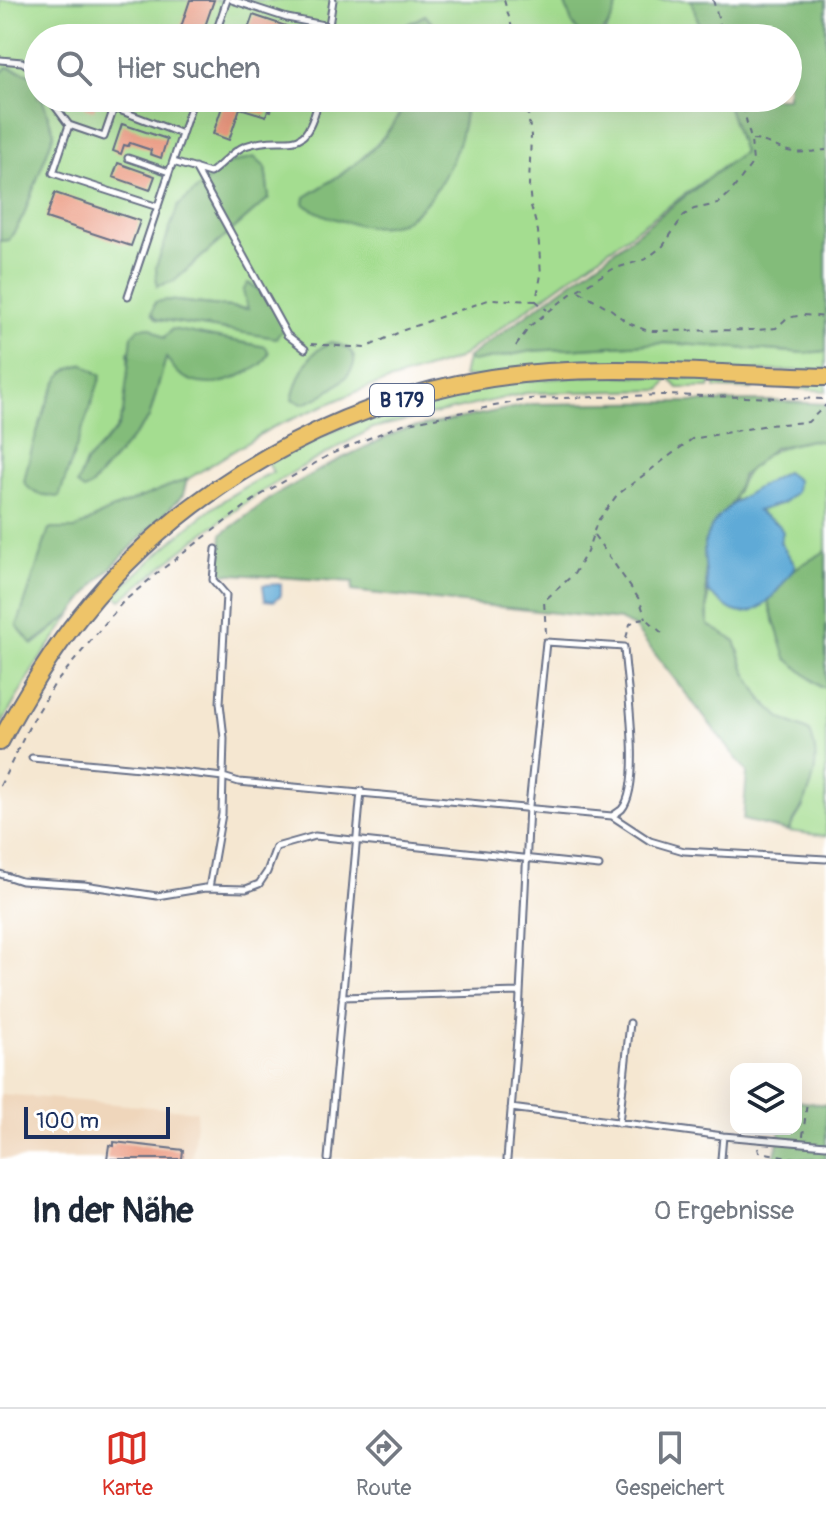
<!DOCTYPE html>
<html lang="de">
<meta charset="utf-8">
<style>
:root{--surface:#fff;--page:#f6f6f7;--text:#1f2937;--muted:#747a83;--line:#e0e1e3;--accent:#d93025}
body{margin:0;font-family:Pangolin,sans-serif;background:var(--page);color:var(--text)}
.controls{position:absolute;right:24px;bottom:24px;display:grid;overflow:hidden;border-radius:16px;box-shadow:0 8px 32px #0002}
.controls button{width:72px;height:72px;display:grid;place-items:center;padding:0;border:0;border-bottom:2px solid var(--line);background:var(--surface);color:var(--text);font:40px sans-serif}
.scale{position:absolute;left:24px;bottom:20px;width:146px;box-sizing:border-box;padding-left:8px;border:4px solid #1b2f5e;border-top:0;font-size:22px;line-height:28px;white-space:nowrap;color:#1b2f5e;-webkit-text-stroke:6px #fff;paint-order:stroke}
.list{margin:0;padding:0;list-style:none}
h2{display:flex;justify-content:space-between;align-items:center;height:104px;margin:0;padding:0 32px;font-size:34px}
h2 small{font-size:26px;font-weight:400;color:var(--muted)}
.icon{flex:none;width:44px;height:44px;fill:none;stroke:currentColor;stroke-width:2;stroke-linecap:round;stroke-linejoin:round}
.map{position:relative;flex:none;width:826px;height:1159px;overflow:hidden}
.search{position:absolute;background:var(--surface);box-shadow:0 8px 32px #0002;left:24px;right:24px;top:24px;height:88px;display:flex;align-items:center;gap:20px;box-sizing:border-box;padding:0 28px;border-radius:44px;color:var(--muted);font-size:30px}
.sheet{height:248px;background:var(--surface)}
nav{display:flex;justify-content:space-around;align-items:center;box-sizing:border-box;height:112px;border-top:2px solid var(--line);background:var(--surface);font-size:22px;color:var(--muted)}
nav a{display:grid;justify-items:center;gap:4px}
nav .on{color:var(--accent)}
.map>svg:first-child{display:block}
</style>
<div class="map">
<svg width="826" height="1159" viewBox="0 0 826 1159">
<rect width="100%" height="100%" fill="#fff"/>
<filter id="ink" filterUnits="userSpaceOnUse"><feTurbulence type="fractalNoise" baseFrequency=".0125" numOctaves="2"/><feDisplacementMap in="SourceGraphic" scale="16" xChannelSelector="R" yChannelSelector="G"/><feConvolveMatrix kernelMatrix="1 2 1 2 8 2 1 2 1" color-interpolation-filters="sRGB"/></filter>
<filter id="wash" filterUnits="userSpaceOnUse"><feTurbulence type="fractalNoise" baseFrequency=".006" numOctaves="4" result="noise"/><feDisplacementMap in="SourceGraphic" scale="32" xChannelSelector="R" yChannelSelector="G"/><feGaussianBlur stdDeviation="1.8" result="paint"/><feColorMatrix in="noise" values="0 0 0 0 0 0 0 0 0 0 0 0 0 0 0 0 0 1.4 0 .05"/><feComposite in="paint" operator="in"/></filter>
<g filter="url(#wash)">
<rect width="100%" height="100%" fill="#f5e7d1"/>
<path fill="#efd6bb" d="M0,1094L197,1111L192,1159H0Z"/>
<path fill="#a4dd90" stroke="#608677" stroke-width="2" fill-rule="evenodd" d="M0,0H564L572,23L584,38H446L441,30L406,25L405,38H38V88L32,75L8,67L0,74Z
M619,0H691L704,38H596L606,32Z
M42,98H406C396,129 370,151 347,172L372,226C379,225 389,226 397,224C436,211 468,136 465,98H725L743,152L458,359L363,389L271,428L188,479L178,498L143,497L112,509L75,529L29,641L33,645L72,614L35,666L0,727V241L9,240L23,217L54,134ZM265,167L269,198L174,281L158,286ZM168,300L248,309L276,338L158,319L152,313ZM150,327L164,338L166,357L149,418L86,462C96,451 110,441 117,428C130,407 129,376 128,352Z
M664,343L806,353L826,351V370L463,377L467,358L472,362L532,351Z
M601,375L826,382V391L760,386L759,382H755L752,389L715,388V380H712L709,388H678L669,378L661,390L526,393L373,428L298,469L255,496L197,538L121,600L115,595C162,549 212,500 273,472L268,463C336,426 414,396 492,385C528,379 565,378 601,375Z
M811,440L826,442V551L793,570L795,565L780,542L779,525L756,511L783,503L786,472L732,503C748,457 766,450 811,440Z
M708,592C734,610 738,620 768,601L786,657L820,687H826V836L788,831L803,807L813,777L810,732L781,719L763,701L745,671L735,641L708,625Z"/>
<path fill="#83bc7a" stroke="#4f766c" stroke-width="2" d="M619,0C613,20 607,38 583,38L572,23L564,1Z
M691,0H826V351L806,353L664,343L532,351L472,362L467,358L602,260L743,152L725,98H788V38H704Z
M425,15L446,38H405L406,25Z
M7,67L33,75L38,88V98H42L54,133L23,217L9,240L0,241V74Z
M406,98H465C468,138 438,207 398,223C374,233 324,219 304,204L305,197C345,173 391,145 406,98Z
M254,157L265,167L269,198L174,281L157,286L156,267L178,206L225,165Z
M248,283C264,291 281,310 284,328L276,338L157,319L152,313L155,302L168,300L248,309L243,291Z
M150,327L164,338L172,329L266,347L269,353C264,365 257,368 246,373C224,385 199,390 178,373C174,369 170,362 166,358L149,418L91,486L84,490L77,485L86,462L117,429L123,413L132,336L138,328Z
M331,342C387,356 328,397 302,404L292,399C298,376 308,351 331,342Z
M84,364L101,376L59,497C44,496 33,496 24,482C28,460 49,383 66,371C71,367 78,366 84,364Z
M771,401L826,404V442L811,440L774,448L742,476L732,503L722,514L704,542L708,625L735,641L745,671L763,701L782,719L810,732C825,767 807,801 788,831L743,820L747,772L634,627L620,620L352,591L353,582L219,573L222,534L272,497L332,463L402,430L532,404Z
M187,479L183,495L97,582L72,614L32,644L17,626L49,529H75L112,509Z
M826,551V687H821L786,658L768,601L793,570Z
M796,1101L826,1105V1159H774L781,1129H796Z"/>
<path fill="#5faad7" stroke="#3d6c9a" stroke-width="2" d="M786,472L797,480L796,492L783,503L757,511L779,525L783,532L780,542L795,565L793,570C780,587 760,621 734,611C725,608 716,597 708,592C707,579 702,551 705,541C716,506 757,488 786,472Z
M281,584V595L274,601L265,600L263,585Z"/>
<g id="blocks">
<path fill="#eb987f" d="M190,0H214L201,38L178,36Z
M253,15L295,29L291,38H245Z
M87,98H99L93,111L84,108Z
M225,98H262L274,102L271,111L268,110L266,116L240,108L229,140L213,134Z
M122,124L167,139L161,158L150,154L151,150L130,143L128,146L124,145L121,154L113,151Z
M118,163L155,176L150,190L113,177Z
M55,193L140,221L131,246L46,218Z
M114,1142L183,1150L182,1159H107L109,1145L114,1146Z"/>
</g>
</g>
<g filter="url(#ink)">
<use href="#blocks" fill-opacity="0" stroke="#676f86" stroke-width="2"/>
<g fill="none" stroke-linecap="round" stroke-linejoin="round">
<defs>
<path id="lane" d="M232,0L287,18L329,26
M214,38L227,0
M327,38L333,0
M0,60L22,62L38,72
M49,98L69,125L104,137L114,108L182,134
M69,125L53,173L158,207
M128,158L169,172
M173,162L210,173C222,165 232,151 245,146C290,130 304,163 319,98
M195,168L287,335L305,349
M128,296L194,98
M32,758L172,771L223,777L239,782L612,816L650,841L684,851L826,859
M0,874L21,881L84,885L157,896L205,888L246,889L259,884L267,872L276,847L315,836L599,866
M209,888L222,814L224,738L220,703L226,595L213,580L216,549
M342,997L520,992
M511,1108L723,1136L826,1145
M619,1123L630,1023
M328,1159L361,791
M507,1159L519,1015L529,806L546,642L624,647C626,682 643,784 622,809C621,810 614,815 612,816
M721,1159L723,1136"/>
<path id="primary" d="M0,742C24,697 50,654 81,615C192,475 369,383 547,372C640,366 733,375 826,377"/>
</defs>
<use href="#lane" stroke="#676f86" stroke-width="9"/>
<use href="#primary" stroke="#676f86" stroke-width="20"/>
<path stroke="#676f86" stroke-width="2" stroke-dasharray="6 6" stroke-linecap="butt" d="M504,0L515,38
M713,0L724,38
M526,98L531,136L529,185L531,206L538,231L541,275L536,301L547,310
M752,140C766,140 772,146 785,150C799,155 812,151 826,150
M579,291L612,310L626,322L648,331L758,330L776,328L787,318L803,315L826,317
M311,344L365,348L404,330L491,299L536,301
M516,346L530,326L572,293L613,269L646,259L663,246L684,215L694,209L718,204L731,192L753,162L751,140L741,98
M594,535L639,599L646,618
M546,633L544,601L574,574L587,552L597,522L617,495L692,439L768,425L808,422L826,405
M626,638L630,624L637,619L646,618L665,636
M0,786L29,727L54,685L122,603L161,570L259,496L331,454L403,424L530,399L662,395L826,399
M803,1136L807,1102
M758,1148L759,1152L801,1159"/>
<use href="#lane" stroke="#fff" stroke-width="5"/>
<use href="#primary" stroke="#eec469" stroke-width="16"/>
</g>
</g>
<g text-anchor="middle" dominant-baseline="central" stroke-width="8" stroke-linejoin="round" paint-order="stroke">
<rect fill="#fff" stroke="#5f6d8e" stroke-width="2" x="370" y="384" width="64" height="32" rx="6"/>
<g font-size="20" font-weight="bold" fill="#1b2f5e">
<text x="402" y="400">B 179</text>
</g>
</g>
</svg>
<div class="controls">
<button><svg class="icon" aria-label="layers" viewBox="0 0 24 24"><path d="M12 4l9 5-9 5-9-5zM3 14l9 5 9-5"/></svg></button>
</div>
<div class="scale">100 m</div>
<div class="search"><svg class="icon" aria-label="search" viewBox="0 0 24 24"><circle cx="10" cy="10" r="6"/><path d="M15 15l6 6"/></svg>Hier suchen</div>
</div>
<section class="sheet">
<h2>In der Nähe<small>0 Ergebnisse</small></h2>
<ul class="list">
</ul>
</section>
<nav>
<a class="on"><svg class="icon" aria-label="map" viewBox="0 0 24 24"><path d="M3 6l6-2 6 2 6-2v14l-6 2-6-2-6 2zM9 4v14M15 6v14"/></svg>Karte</a>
<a><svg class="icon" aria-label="directions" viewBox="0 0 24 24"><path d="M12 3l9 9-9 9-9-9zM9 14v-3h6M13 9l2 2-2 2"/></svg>Route</a>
<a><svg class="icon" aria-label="saved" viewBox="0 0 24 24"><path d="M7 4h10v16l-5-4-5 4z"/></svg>Gespeichert</a>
</nav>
